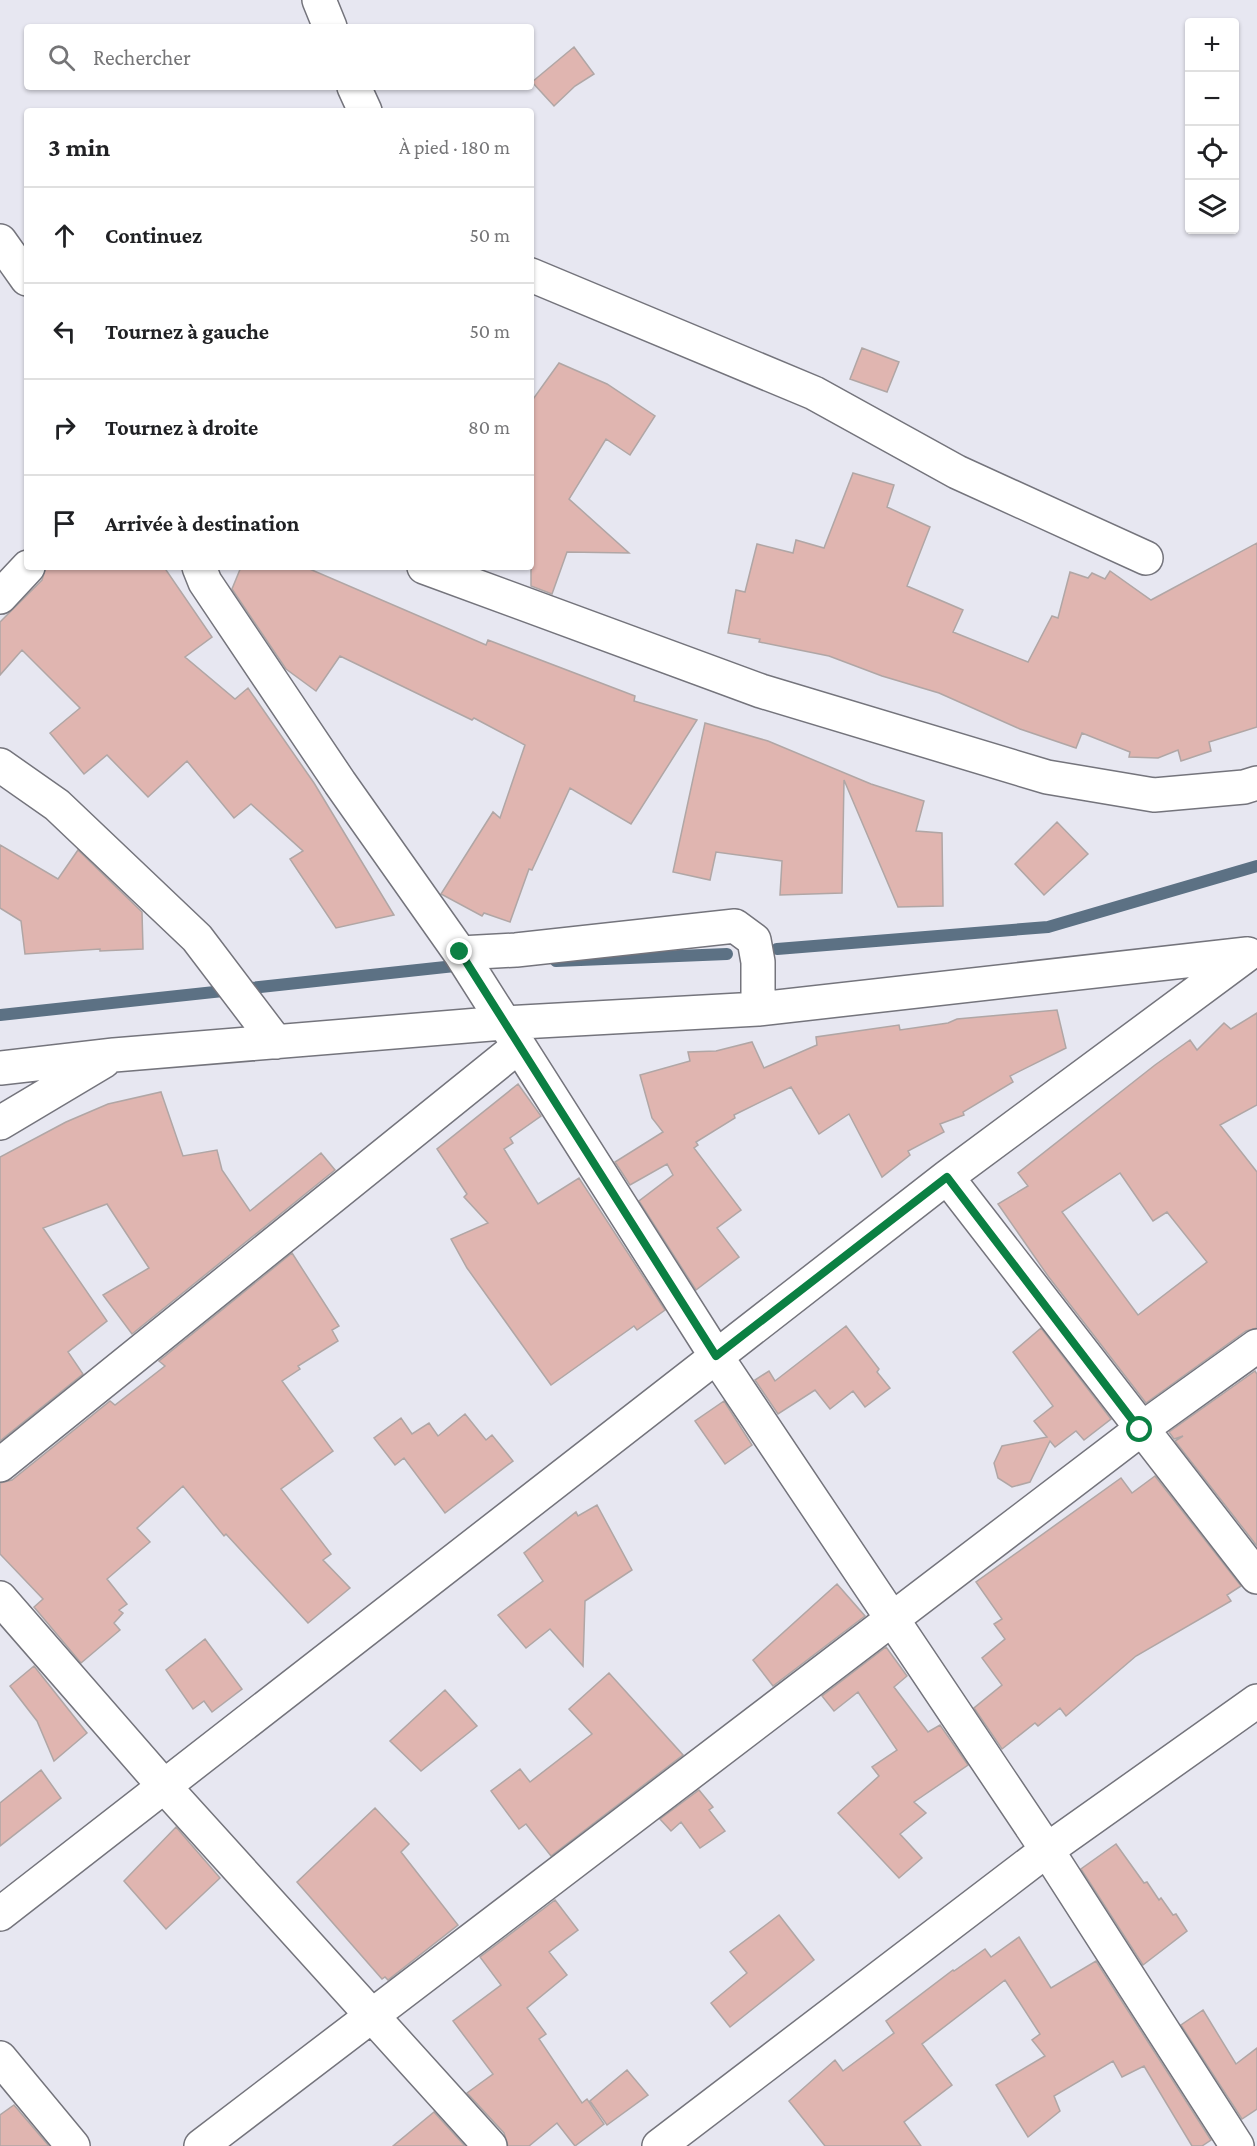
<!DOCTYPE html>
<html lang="fr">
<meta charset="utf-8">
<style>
:root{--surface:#fff;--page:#f2f2f2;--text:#202124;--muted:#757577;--line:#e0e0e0}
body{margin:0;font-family:"Crimson Pro",serif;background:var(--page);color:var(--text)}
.controls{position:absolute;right:18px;top:18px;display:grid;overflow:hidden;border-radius:6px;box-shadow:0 2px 4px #0004}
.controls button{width:54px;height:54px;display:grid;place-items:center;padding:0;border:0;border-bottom:2px solid var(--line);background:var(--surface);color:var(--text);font:30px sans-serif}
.stop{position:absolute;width:18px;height:18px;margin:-14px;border:4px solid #0b8043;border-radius:50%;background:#fff}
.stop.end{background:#0b8043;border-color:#fff;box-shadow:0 2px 6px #0008}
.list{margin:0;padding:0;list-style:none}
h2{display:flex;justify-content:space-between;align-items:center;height:78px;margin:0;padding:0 24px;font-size:26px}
h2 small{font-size:20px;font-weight:400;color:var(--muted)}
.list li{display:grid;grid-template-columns:39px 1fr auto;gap:18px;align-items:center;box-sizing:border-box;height:96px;padding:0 24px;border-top:2px solid var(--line)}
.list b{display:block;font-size:22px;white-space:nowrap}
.list em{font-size:20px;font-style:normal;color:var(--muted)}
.icon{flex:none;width:33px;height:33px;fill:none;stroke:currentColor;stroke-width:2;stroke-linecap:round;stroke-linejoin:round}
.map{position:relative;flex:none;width:1257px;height:2146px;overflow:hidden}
.search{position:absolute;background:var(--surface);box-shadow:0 2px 4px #0004;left:24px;top:24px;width:510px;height:66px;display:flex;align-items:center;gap:15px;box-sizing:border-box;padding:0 21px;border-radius:6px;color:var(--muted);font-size:22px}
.panel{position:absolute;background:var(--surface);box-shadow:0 2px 4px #0004;left:24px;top:108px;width:510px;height:462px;border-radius:6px}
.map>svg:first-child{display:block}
</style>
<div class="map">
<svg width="1257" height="2146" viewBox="0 0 1257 2146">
<rect width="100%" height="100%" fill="#e7e7f1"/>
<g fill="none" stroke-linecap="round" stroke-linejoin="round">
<path stroke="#5c7184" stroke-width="12" d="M777,949L1048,927L1257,866
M556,961L727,954
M0,1015L464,965"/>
</g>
<path fill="#e0b5b0" stroke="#b0a6a5" stroke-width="1.5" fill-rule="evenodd" d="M574,47L594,74L575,86L554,106L532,82Z
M862,348L899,362L887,392L850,379Z
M559,363L607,384L655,416L630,455L606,439L569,499L629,553L567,552L552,594L531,586V402Z
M853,473L894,485L887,507L930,527L907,586L963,610L953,632L1028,662L1052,616L1058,618L1070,572L1088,578L1092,573L1105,579L1110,571L1151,600L1257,543V727L1209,742L1211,751L1181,761L1178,750L1158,758L1129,757L1130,752L1082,733L1076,748L1020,729L939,693L882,676L829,656L759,642L760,639L728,633L736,590L745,592L757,544L793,553L796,540L824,548Z
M46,567H164L212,637L185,657L235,699L248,688L314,783L394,915L336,928L290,859L303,851L251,804L234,818L187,761L148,797L107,755L84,774L50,733L80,708L22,650L0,675V622L42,580Z
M241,567H305L486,645L488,640L635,696L634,701L697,720L631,824L570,788L532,870L529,869L510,922L484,913L482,916L441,894L493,812L500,818L525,745L474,718L472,720L340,656L316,691L286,669L232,589Z
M705,723L768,741L871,784L924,801L916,831L942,833L943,906L898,907L844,780L842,893L780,895L782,861L716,852L710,880L673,872Z
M1057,822L1088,854L1044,895L1015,864Z
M0,845L58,879L78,850L142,912L143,949L100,951V949L25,954L21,921L0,908Z
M1057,1010L1066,1048L1010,1076L1013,1082L963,1112L964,1115L940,1124L944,1132L908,1151L910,1155L882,1177L849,1114L819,1134L791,1087L734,1115L735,1118L696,1142L698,1145L694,1148L741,1210L717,1228L739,1257L696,1290L639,1201L673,1175L667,1164L630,1185L615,1162L663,1132L652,1118L640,1075L690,1061L688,1052L716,1051L752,1042L764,1068L817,1045L816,1037L899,1025L900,1030L948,1023L957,1019Z
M1257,1013V1105L1220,1125L1257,1172V1328L1246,1331L1146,1403L1048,1276L998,1204L1028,1186L1018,1173L1155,1065L1190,1040L1197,1050L1224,1023L1231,1029ZM1120,1173L1153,1221L1167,1212L1207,1262L1138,1315L1062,1212Z
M518,1084L541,1116L510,1138L513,1143L504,1149L538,1204L579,1178L665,1310L637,1330L634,1326L551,1385L467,1268L451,1239L488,1223L464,1197L467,1194L437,1149Z
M161,1092L183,1156L217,1150L222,1170L250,1211L321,1153L335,1170L132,1334L103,1295L149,1268L107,1204L43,1228L107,1321L68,1352L83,1374L0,1441V1157L66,1122L108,1104Z
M292,1253L339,1326L332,1330L338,1341L298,1366L300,1369L282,1381L333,1451L281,1489L331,1554L323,1560L350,1588L308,1623L226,1534L224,1536L183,1486L137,1528L150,1542L107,1579L127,1604L119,1610L123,1613L114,1623L120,1630L81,1663L34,1607L43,1599L0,1554V1483L12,1480L110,1401L115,1405L165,1366L159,1361Z
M846,1326L879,1369L877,1372L890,1388L865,1407L853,1391L830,1409L815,1390L778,1414L755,1380L769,1371L775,1381Z
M1041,1328L1111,1419L1084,1440L1076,1431L1055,1447L1050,1441L1030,1482L1012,1487L998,1478L994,1463L1002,1446L1047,1437L1034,1421L1053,1406L1013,1352Z
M1255,1371L1257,1374V1546L1175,1441L1183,1436L1174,1439L1169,1432Z
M724,1401L752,1445L725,1464L695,1421Z
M465,1414L486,1440L492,1435L513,1461L445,1513L404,1458L395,1465L374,1438L401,1418L412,1434L429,1423L438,1436Z
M1155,1476L1241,1586L1227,1595L1231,1601L1136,1656L1066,1716L1060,1708L1038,1726L1035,1723L1002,1749L974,1708L1002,1685L982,1658L1005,1639L994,1624L1002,1619L976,1582L1121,1478L1132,1493Z
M597,1505L632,1570L585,1601L583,1666L550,1629L526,1648L498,1615L543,1581L524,1553L576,1512L578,1516Z
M837,1584L865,1616L773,1686L753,1660Z
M205,1639L242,1689L212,1712L204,1701L193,1709L166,1670Z
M886,1647L907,1676L894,1687L928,1732L940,1725L968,1765L914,1802L926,1813L900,1834L922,1858L899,1878L838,1813L879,1776L872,1767L897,1750L858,1692L834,1711L822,1696Z
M34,1666L87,1733L54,1761L37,1721L10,1686Z
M609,1673L683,1755L551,1856L526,1824L519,1829L491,1791L520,1769L530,1782L592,1734L569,1709Z
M445,1690L477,1726L421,1771L390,1741Z
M41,1770L61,1798L0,1846V1803Z
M699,1790L713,1807L709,1810L725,1831L700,1848L681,1822L671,1831L660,1819Z
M375,1808L409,1844L401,1852L458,1925L388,1980L385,1977L382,1979L297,1882Z
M176,1827L220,1878L166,1929L124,1881Z
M1116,1844L1144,1883L1147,1882L1159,1900L1161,1898L1173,1915L1176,1914L1187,1931L1143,1965L1081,1869Z
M555,1900L578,1930L549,1952L567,1975L527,2008L546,2034L539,2039L582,2103L587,2099L604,2124L575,2146L557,2123L529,2146H508L504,2133L467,2093L493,2074L453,2021L501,1985L480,1957Z
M779,1915L814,1960L730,2027L711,2003L747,1973L730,1952Z
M1019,1937L1051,1988L1096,1961L1211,2140L1202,2146H1192L1144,2066L1122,2077L1113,2061L1054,2096L1060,2111L1028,2137L996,2085L1045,2056L1032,2040L1040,2034L1005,1980L922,2044L952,2085L904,2122L921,2146H825L789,2101L835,2060L843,2071L894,2033L886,2021L953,1970L954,1971L985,1949L991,1957Z
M1203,2010L1236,2064L1257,2048V2109L1242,2119L1181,2025Z
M627,2070L648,2095L607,2125L590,2101Z
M14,2105L49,2146H0V2115Z
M434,2112L465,2146H393Z"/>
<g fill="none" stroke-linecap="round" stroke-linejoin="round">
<defs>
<path id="minor" d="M319,0L330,27
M354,87L365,111
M0,241L27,279
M531,275L814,393L957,472L1146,558
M199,567L205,582L340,783L460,953L716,1356L1047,1850L1237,2146
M424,567L761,691L1047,777L1154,795L1244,787L1257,783
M0,597L28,567
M0,765L57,805L197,938L276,1042
M460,953L516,950L735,926L754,940L758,962V1009
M0,1068L114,1055L503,1023L758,1009L1247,954
M0,1123L104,1061
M947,1177L1257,1577
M0,1465L519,1046
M0,1598L163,1785L490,2146
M0,1914L947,1177L1248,954
M0,2058L73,2146
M201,2146L1140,1430L1257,1346
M659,2146L1047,1850L1257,1701"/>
</defs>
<use href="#minor" stroke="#74747c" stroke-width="36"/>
<use href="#minor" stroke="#fff" stroke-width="33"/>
</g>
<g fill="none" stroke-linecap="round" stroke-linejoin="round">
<path stroke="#0b8043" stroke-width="8" d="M460,952L716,1356L947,1177L1140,1430"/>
</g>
</svg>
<div class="controls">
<button>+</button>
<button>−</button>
<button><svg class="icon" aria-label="locate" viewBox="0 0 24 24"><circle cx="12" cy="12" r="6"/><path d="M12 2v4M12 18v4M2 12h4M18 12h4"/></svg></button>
<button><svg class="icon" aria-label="layers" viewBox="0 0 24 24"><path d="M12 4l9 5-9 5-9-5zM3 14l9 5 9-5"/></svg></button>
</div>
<div class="stop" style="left:1140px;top:1430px"></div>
<div class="stop end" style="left:460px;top:952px"></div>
<div class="search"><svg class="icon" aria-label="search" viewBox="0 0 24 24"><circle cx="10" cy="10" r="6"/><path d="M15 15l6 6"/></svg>Rechercher</div>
<section class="panel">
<h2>3 min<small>À pied · 180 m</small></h2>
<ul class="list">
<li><svg class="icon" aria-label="ahead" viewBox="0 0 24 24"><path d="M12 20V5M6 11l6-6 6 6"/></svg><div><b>Continuez</b></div><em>50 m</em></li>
<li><svg class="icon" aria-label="left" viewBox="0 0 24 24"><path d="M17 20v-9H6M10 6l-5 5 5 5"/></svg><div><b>Tournez à gauche</b></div><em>50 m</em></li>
<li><svg class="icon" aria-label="right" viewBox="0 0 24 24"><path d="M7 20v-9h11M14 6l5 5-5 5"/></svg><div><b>Tournez à droite</b></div><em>80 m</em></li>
<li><svg class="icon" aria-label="arrive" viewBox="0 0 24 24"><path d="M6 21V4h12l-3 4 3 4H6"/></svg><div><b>Arrivée à destination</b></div></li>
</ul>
</section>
</div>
